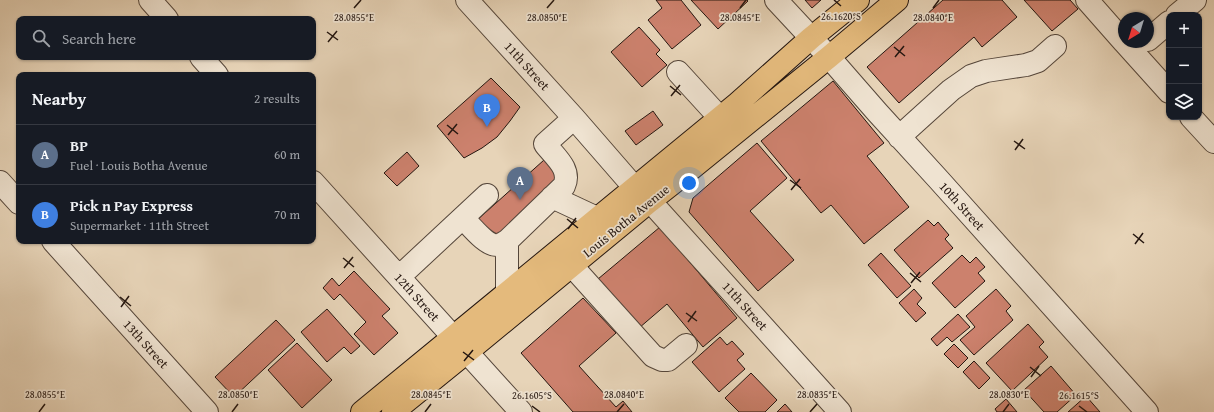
<!DOCTYPE html>
<meta charset="utf-8">
<style>
:root{--surface:#171b24;--page:#242831;--text:#f1f3f6;--muted:#9ea1a6;--line:#363941;--accent:#7c3aed}
body{margin:0;font-family:"Gentium Book Plus",serif;background:var(--page);color:var(--text)}
.controls{position:absolute;right:12px;top:12px;display:grid;overflow:hidden;border-radius:8px;box-shadow:0 1px 3px #0004}
.controls button{width:36px;height:36px;display:grid;place-items:center;padding:0;border:0;border-bottom:1px solid var(--line);background:var(--surface);color:var(--text);font:20px sans-serif}
.compass{position:absolute;left:1118px;top:12px;width:36px;height:36px;border-radius:50%;background:var(--surface);box-shadow:0 1px 3px #0004;rotate:218deg}
.you{position:absolute;left:689px;top:183px;width:14px;height:14px;margin:-10px;border:3px solid #fff;border-radius:50%;background:#1a73e8;box-shadow:0 0 0 6px #1a73e833}
.badge{display:grid;place-items:center;width:26px;height:26px;border-radius:50%;background:var(--accent);color:#fff;font-size:13px;font-weight:700}
.pin{position:absolute;translate:-50% -33px;filter:drop-shadow(0 1px 2px #0008)}
.pin::after{content:'';position:absolute;top:21px;width:14px;height:12px;background:inherit;clip-path:polygon(0 0,100% 0,50% 100%)}
.list{margin:0;padding:0;list-style:none}
h2{display:flex;justify-content:space-between;align-items:center;height:52px;margin:0;padding:0 16px;font-size:17px}
h2 small{font-size:13px;font-weight:400;color:var(--muted)}
.list li{display:grid;grid-template-columns:26px 1fr auto;gap:12px;align-items:center;box-sizing:border-box;height:60px;padding:0 16px;border-top:1px solid var(--line)}
.list b{display:block;font-size:15px;white-space:nowrap}
.list p{margin:0;font-size:13px;white-space:nowrap;color:var(--muted)}
.list em{font-size:13px;font-style:normal;color:var(--muted)}
.icon{flex:none;width:22px;height:22px;fill:none;stroke:currentColor;stroke-width:2;stroke-linecap:round;stroke-linejoin:round}
.map{position:relative;flex:none;width:1214px;height:412px;overflow:hidden}
.search{position:absolute;background:var(--surface);box-shadow:0 1px 3px #0004;left:16px;top:16px;width:300px;height:44px;display:flex;align-items:center;gap:10px;box-sizing:border-box;padding:0 14px;border-radius:8px;color:var(--muted);font-size:15px}
.panel{position:absolute;background:var(--surface);box-shadow:0 1px 3px #0004;left:16px;top:72px;width:300px;height:172px;border-radius:8px}
.map>svg:first-child{display:block}
</style>
<div class="map">
<svg width="1214" height="412" viewBox="0 0 1214 412">
<rect width="100%" height="100%" fill="#e7d4b8"/>
<filter id="stains"><feTurbulence type="fractalNoise" baseFrequency=".005" numOctaves="4"/><feColorMatrix values="0 0 0 0 .2 0 0 0 0 .09 0 0 0 0 .02 0 0 0 .5 -.17"/></filter>
<radialGradient id="worn" r=".72"><stop offset=".6" stop-color="#630" stop-opacity="0"/><stop offset="1" stop-color="#630" stop-opacity=".3"/></radialGradient>
<path fill="#cc816d" stroke="#241610" d="M656,0H681L701,25L672,49L648,20L662,8Z
M691,0H747L748,1L718,29Z
M805,0H821L812,8Z
M943,0H1002L1017,17L982,47L974,37L899,103L867,67Z
M1024,0H1070L1078,9L1052,31Z
M639,27L660,50L656,54L667,65L642,87L611,52Z
M491,78L520,107L510,121L497,137L482,148L464,158L437,126Z
M833,81L884,143L867,156L909,207L864,244L831,205L821,213L761,141Z
M653,111L663,125L636,145L625,131Z
M757,143L787,178L750,211L794,260L758,291L689,212L693,198Z
M407,152L419,166L397,186L384,173Z
M544,160L561,179L493,240L476,221Z
M928,220L934,226L938,222L949,235L945,239L953,248L919,278L894,250Z
M660,227L737,318L703,347L667,304L639,328L598,279Z
M881,253L911,286L897,298L868,265Z
M962,255L970,263L976,257L985,267L978,273L985,281L955,308L932,283Z
M354,271L390,309L382,316L398,333L374,355L354,334L366,322L340,294L334,300L323,288L332,278L339,286Z
M914,289L922,298L917,304L926,313L916,322L899,303Z
M996,289L1011,306L1006,311L1013,320L974,355L960,340L975,327L966,316Z
M583,298L616,333L579,366L616,407L623,401L632,412H573L521,353Z
M327,309L360,346L351,354L344,347L327,362L301,332Z
M958,314L970,327L952,342L947,337L937,346L931,339Z
M276,320L295,340L234,397L215,377Z
M1028,324L1044,342L1039,347L1048,357L1012,391L986,363Z
M720,337L727,345L732,341L744,354L737,360L745,369L719,392L692,362Z
M297,343L332,380L302,408L268,370Z
M954,344L968,358L958,368L944,354Z
M974,361L990,378L979,389L963,372Z
M1051,366L1076,395L1057,412H1044L1024,390Z
M751,373L777,400L765,412H739L725,398Z
M1086,396L1100,412H1068Z
M1006,399L1017,412H997L995,409Z
M785,404L792,412H777Z"/>
<g fill="none" stroke-linecap="round" stroke-linejoin="round">
<defs>
<path id="minor" d="M150,0L167,19
M467,0L574,118L634,187
M776,0L829,57L877,112L939,180L1147,412
M1087,0L1124,42
M1177,15L1195,0
M1148,40L1169,22
M1124,42L1169,92
M201,57L217,75
M678,72L720,118
M1191,117L1214,142
M899,137L951,90L971,76L986,71L1026,65L1038,61L1055,46
M0,182L19,203
M313,182L521,412
M552,197L597,218
M650,201L840,412
M463,218C470,225 487,247 498,245C501,245 504,242 507,241L564,186C572,169 554,156 545,144L574,118
M53,241L207,412
M507,241V292
M572,266L653,356L662,360H668L686,345
M399,277L487,195"/>
<path id="major" d="M362,412L738,103L811,38L858,0
M393,412L467,352L650,201L692,168L829,57L897,0"/>
</defs>
<use href="#minor" stroke="#55463a" stroke-width="24"/>
<use href="#major" stroke="#241610" stroke-width="24"/>
<use href="#minor" stroke="#efe3d1" stroke-width="22"/>
<use href="#major" stroke="#e4ba7c" stroke-width="22"/>
</g>
<path fill="none" stroke="#241610" stroke-width="1.5" d="M834,0L841,6M354,8L361,0M547,8L554,0M740,8L746,0M933,8L939,0M327,32L338,40M328,42L337,31M894,47L905,56M895,57L904,46M670,86L681,95M671,96L680,85M447,125L458,134M448,135L457,124M1014,141L1025,149M1015,150L1023,139M790,180L801,188M791,190L800,179M567,219L578,228M568,229L576,218M1133,234L1144,243M1135,244L1143,233M343,258L354,267M344,268L353,257M910,273L921,282M911,283L920,272M120,297L131,306M121,307L129,296M686,313L697,321M688,322L696,311M463,352L474,360M464,361L473,350M1030,367L1041,376M1031,377L1039,366M532,406L540,412M1079,406L1087,412M39,412L45,404M232,412L238,404M425,412L431,404M617,412L624,404M810,412L817,404M1003,412L1009,404"/>
<g text-anchor="middle" dominant-baseline="central" stroke-width="3.5" stroke-linejoin="round" paint-order="stroke">
<g font-size="13" fill="#241610" stroke="#efe3d1">
<text transform="translate(527 66) rotate(48)">11th Street</text>
<text transform="translate(962 206) rotate(48)">10th Street</text>
<text transform="translate(626 221) rotate(-39)">Louis Botha Avenue</text>
<text transform="translate(417 297) rotate(48)">12th Street</text>
<text transform="translate(745 306) rotate(48)">11th Street</text>
<text transform="translate(146 344) rotate(48)">13th Street</text>
</g>
</g>
<g font-size="10" text-anchor="middle" fill="#241610" stroke="#efe3d1" stroke-width="3.5" stroke-linejoin="round" paint-order="stroke">
<text x="841" y="20">26.1620°S</text>
<text x="547" y="21">28.0850°E</text>
<text x="354" y="21">28.0855°E</text>
<text x="740" y="21">28.0845°E</text>
<text x="933" y="21">28.0840°E</text>
<text x="45" y="398">28.0855°E</text>
<text x="238" y="398">28.0850°E</text>
<text x="431" y="398">28.0845°E</text>
<text x="624" y="398">28.0840°E</text>
<text x="817" y="398">28.0835°E</text>
<text x="1009" y="398">28.0830°E</text>
<text x="532" y="399">26.1605°S</text>
<text x="1079" y="399">26.1615°S</text>
</g>
<rect width="100%" height="100%" filter="url(#stains)"/>
<rect width="100%" height="100%" fill="url(#worn)"/>
</svg>
<div class="controls">
<button>+</button>
<button>−</button>
<button><svg class="icon" aria-label="layers" viewBox="0 0 24 24"><path d="M12 4l9 5-9 5-9-5zM3 14l9 5 9-5"/></svg></button>
</div>
<svg class="compass" viewBox="-18 -18 36 36"><path d="M0-13l5 13h-10z" fill="#e53935"/><path d="M0 13l5-13h-10z" fill="#9ea1a6"/></svg>
<div class="you"></div>
<div class="pin badge" style="left:520px;top:200px;background:#5c6f8a">A</div>
<div class="pin badge" style="left:487px;top:127px;background:#3f7fe0">B</div>
<div class="search"><svg class="icon" aria-label="search" viewBox="0 0 24 24"><circle cx="10" cy="10" r="6"/><path d="M15 15l6 6"/></svg>Search here</div>
<section class="panel">
<h2>Nearby<small>2 results</small></h2>
<ul class="list">
<li><span class="badge" style="background:#5c6f8a">A</span><div><b>BP</b><p>Fuel · Louis Botha Avenue</p></div><em>60 m</em></li>
<li><span class="badge" style="background:#3f7fe0">B</span><div><b>Pick n Pay Express</b><p>Supermarket · 11th Street</p></div><em>70 m</em></li>
</ul>
</section>
</div>
